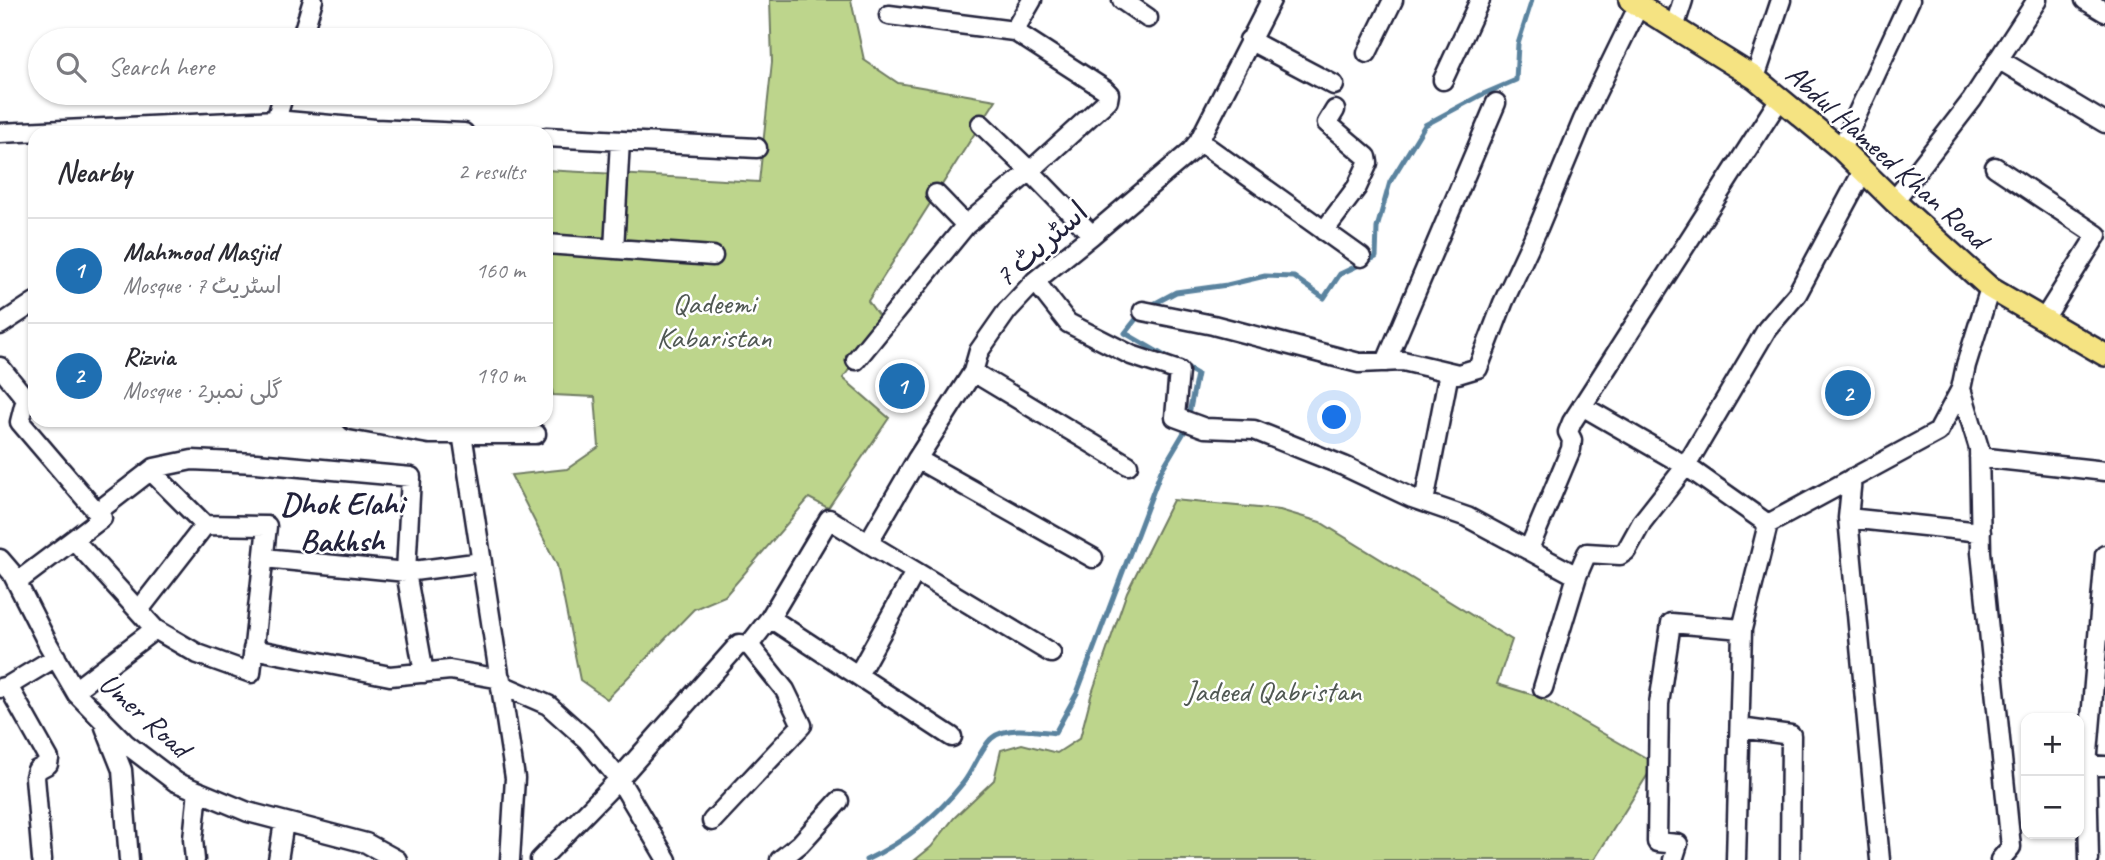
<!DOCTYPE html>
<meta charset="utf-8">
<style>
:root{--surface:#fff;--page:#f7f7f7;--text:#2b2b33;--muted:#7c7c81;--line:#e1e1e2;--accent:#1f6fb2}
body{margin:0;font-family:Caveat,"Playpen Sans Arabic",sans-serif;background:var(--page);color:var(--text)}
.controls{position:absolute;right:21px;bottom:21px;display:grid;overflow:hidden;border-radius:14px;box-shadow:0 2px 5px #0004}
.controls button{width:63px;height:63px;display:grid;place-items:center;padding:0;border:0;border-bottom:2px solid var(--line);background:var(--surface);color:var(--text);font:35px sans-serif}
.you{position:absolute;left:1335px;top:418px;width:24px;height:24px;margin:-18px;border:5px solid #fff;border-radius:50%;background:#1a73e8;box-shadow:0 0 0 10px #1a73e833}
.badge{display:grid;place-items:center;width:46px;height:46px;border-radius:50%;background:var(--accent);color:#fff;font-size:23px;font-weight:700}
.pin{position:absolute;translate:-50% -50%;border:4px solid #fff;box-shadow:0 2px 7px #0006}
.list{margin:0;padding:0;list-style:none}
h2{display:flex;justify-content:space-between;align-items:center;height:91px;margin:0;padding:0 28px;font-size:30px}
h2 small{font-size:23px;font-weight:400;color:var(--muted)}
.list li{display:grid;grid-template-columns:46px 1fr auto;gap:21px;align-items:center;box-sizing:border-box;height:105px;padding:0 28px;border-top:2px solid var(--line)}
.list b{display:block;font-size:26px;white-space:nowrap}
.list p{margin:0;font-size:23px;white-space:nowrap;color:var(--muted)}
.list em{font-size:23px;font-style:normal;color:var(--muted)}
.icon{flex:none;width:38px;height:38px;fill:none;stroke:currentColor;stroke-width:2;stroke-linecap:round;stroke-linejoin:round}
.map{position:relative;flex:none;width:2105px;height:860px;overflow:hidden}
.search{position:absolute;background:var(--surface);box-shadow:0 2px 5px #0004;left:28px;top:28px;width:525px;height:77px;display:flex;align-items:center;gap:18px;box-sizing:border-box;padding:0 24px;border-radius:38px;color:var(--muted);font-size:26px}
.panel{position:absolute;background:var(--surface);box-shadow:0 2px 5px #0004;left:28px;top:126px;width:525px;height:301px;border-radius:21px}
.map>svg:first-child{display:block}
</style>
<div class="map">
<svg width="2105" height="860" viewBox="0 0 2105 860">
<rect width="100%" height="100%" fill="#fff"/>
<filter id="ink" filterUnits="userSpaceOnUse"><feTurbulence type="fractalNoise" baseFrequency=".0143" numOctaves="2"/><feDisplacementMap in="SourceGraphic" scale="14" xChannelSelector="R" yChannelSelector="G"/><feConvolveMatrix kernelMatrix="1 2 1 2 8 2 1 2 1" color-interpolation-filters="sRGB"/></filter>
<g filter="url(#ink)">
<path fill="#bdd58c" stroke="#707c64" stroke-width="2" d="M770,0H851L864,60L898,83L996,100L868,301L883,322L843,378L889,418L828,508L809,498L725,596L694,609L607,699L580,680L557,565L511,475L567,469L599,447L595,397L553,395L546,358V170L759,182L772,62Z
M1173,500L1280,510L1320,522L1512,640L1497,684L1537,696L1655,763L1594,860H915L931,847L954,818L994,780L1001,750L1022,744L1057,753L1080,738L1091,696L1127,592Z"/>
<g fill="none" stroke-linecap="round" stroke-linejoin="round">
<path stroke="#5a839f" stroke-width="5" d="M1150,306L1176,292L1227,285L1265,276L1294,277L1324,298L1340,274L1376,257L1377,228L1390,182L1425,125L1481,95L1516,80L1518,44L1532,0
M1140,314L1125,333L1175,362
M866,860C904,842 937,816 963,783C973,771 981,747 992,738C1007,725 1037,731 1055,733L1077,693L1161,471L1186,429L1197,374L1183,366"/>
<defs>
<path id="minor" d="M1122,0L1148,18
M2085,0L2105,12
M889,15L1014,31
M1674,28L1683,0
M301,40L313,0
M1249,40L1334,85
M1367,53L1393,0
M1998,59L2105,123
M1755,78L1781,0
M1443,80L1480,0
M284,93L276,120L375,129L464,133
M981,124L1030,171L1108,100L1109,94L1104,89L1014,31L1032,0
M0,133L276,120
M546,137L757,148
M1199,141L1361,257
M1841,149L1910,0
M1995,167L2097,235L2044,319
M936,194L966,225
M1894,201L1972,100L2037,0
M1324,231L1357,187L1368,163L1367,157L1327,123L1335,110
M546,244L713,256
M614,249L620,141
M1035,281L1068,323L1131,355L1179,371L1175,417L1205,428L1254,430L1344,466L1412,498L1467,517L1577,576
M1143,311L1213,325L1359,363L1403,361L1458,374L1478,368L1503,303L1538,228L1583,120L1639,5
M0,325L35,302
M856,360L966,225L1030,171L1092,235
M1386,362L1496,103
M0,367L30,404
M973,372L1128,465
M1961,389L1979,448L1981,552L2011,847L2000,860
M1582,406L1686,466L1768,524
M352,420L429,434H536
M460,420L515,778L510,860
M1979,457L2105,471
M917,459L1093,558
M1852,478L1848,518L1880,860
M1424,502L1449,372
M97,512L154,468L192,460L256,463L411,477L406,572L424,673
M1848,518L1981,532
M1768,524L1938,432L1961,389L1966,365L1990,288
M74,540L155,629L198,654L251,673L267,526L205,525L151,471
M1529,549L1571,449L1572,440L1568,432L1572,422L1779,100
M264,558L406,572L482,562
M0,559L12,573L48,644L77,694L126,744L176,782L248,812L366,843L397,860
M17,582L102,518L20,422L24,406L35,401
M139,610L205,525
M770,618L952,737
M253,649L390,676L450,670L501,679
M1051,653L868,543L917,459L973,372L979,351L1007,311L1035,281L1092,235L1191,151L1199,141L1271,0
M858,675L915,572
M502,685L548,705L587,740L619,779L667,860
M8,686L49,759L48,764L37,770L35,777L42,860
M0,688L8,686L56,657
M1543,688L1577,576L1587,553L1620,555L1626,551L1642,522L1686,466L1767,329L1797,294L1863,171
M75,690L155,629
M105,727L122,770L129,860
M1740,728L1791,735L1790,860
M2087,765L2105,766
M712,821L802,725L785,690L749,645
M195,860L193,839L198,791
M278,860L284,822
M540,860L619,779L739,644L749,645L770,618L829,519L868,543
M780,860L800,844L839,801
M1673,860L1678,844L1657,842L1659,704L1671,623L1742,629
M1736,860L1742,629L1768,524
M2089,860L2087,765L2105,555"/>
<path id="major" d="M1630,0L1755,78L1841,149L1894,201L1990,288L2105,355"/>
</defs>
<use href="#minor" stroke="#22223b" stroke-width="23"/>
<use href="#major" stroke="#22223b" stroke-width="26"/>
<use href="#minor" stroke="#fff" stroke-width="18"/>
<use href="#major" stroke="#f5e382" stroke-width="21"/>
</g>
</g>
<g text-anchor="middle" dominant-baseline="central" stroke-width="5" stroke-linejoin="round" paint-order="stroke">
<g font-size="30" fill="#22223b" stroke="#fff">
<text transform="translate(1887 156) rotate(42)">Abdul Hameed Khan Road</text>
<text transform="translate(1041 244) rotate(-41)">اسٹریٹ 7</text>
<text transform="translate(145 715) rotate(42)">Umer Road</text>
</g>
<g font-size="30" fill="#505853" stroke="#fff">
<text x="714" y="303">Qadeemi<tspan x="714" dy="34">Kabaristan</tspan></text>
<text x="1273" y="691">Jadeed Qabristan</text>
</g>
<g font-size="32" font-weight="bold" fill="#22223b" stroke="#fff">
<text x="342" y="503">Dhok Elahi<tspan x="342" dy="37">Bakhsh</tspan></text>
</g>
</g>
</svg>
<div class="controls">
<button>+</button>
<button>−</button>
</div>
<div class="you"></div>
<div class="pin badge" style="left:902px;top:386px">1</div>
<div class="pin badge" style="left:1848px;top:393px">2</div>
<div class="search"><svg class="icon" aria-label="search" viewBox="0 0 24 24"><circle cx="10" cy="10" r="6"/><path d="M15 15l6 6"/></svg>Search here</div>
<section class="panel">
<h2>Nearby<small>2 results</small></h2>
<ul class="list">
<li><span class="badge">1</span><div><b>Mahmood Masjid</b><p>Mosque · اسٹریٹ 7</p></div><em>160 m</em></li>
<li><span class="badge">2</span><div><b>Rizvia</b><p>Mosque · گلی نمبر2</p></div><em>190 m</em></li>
</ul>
</section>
</div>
